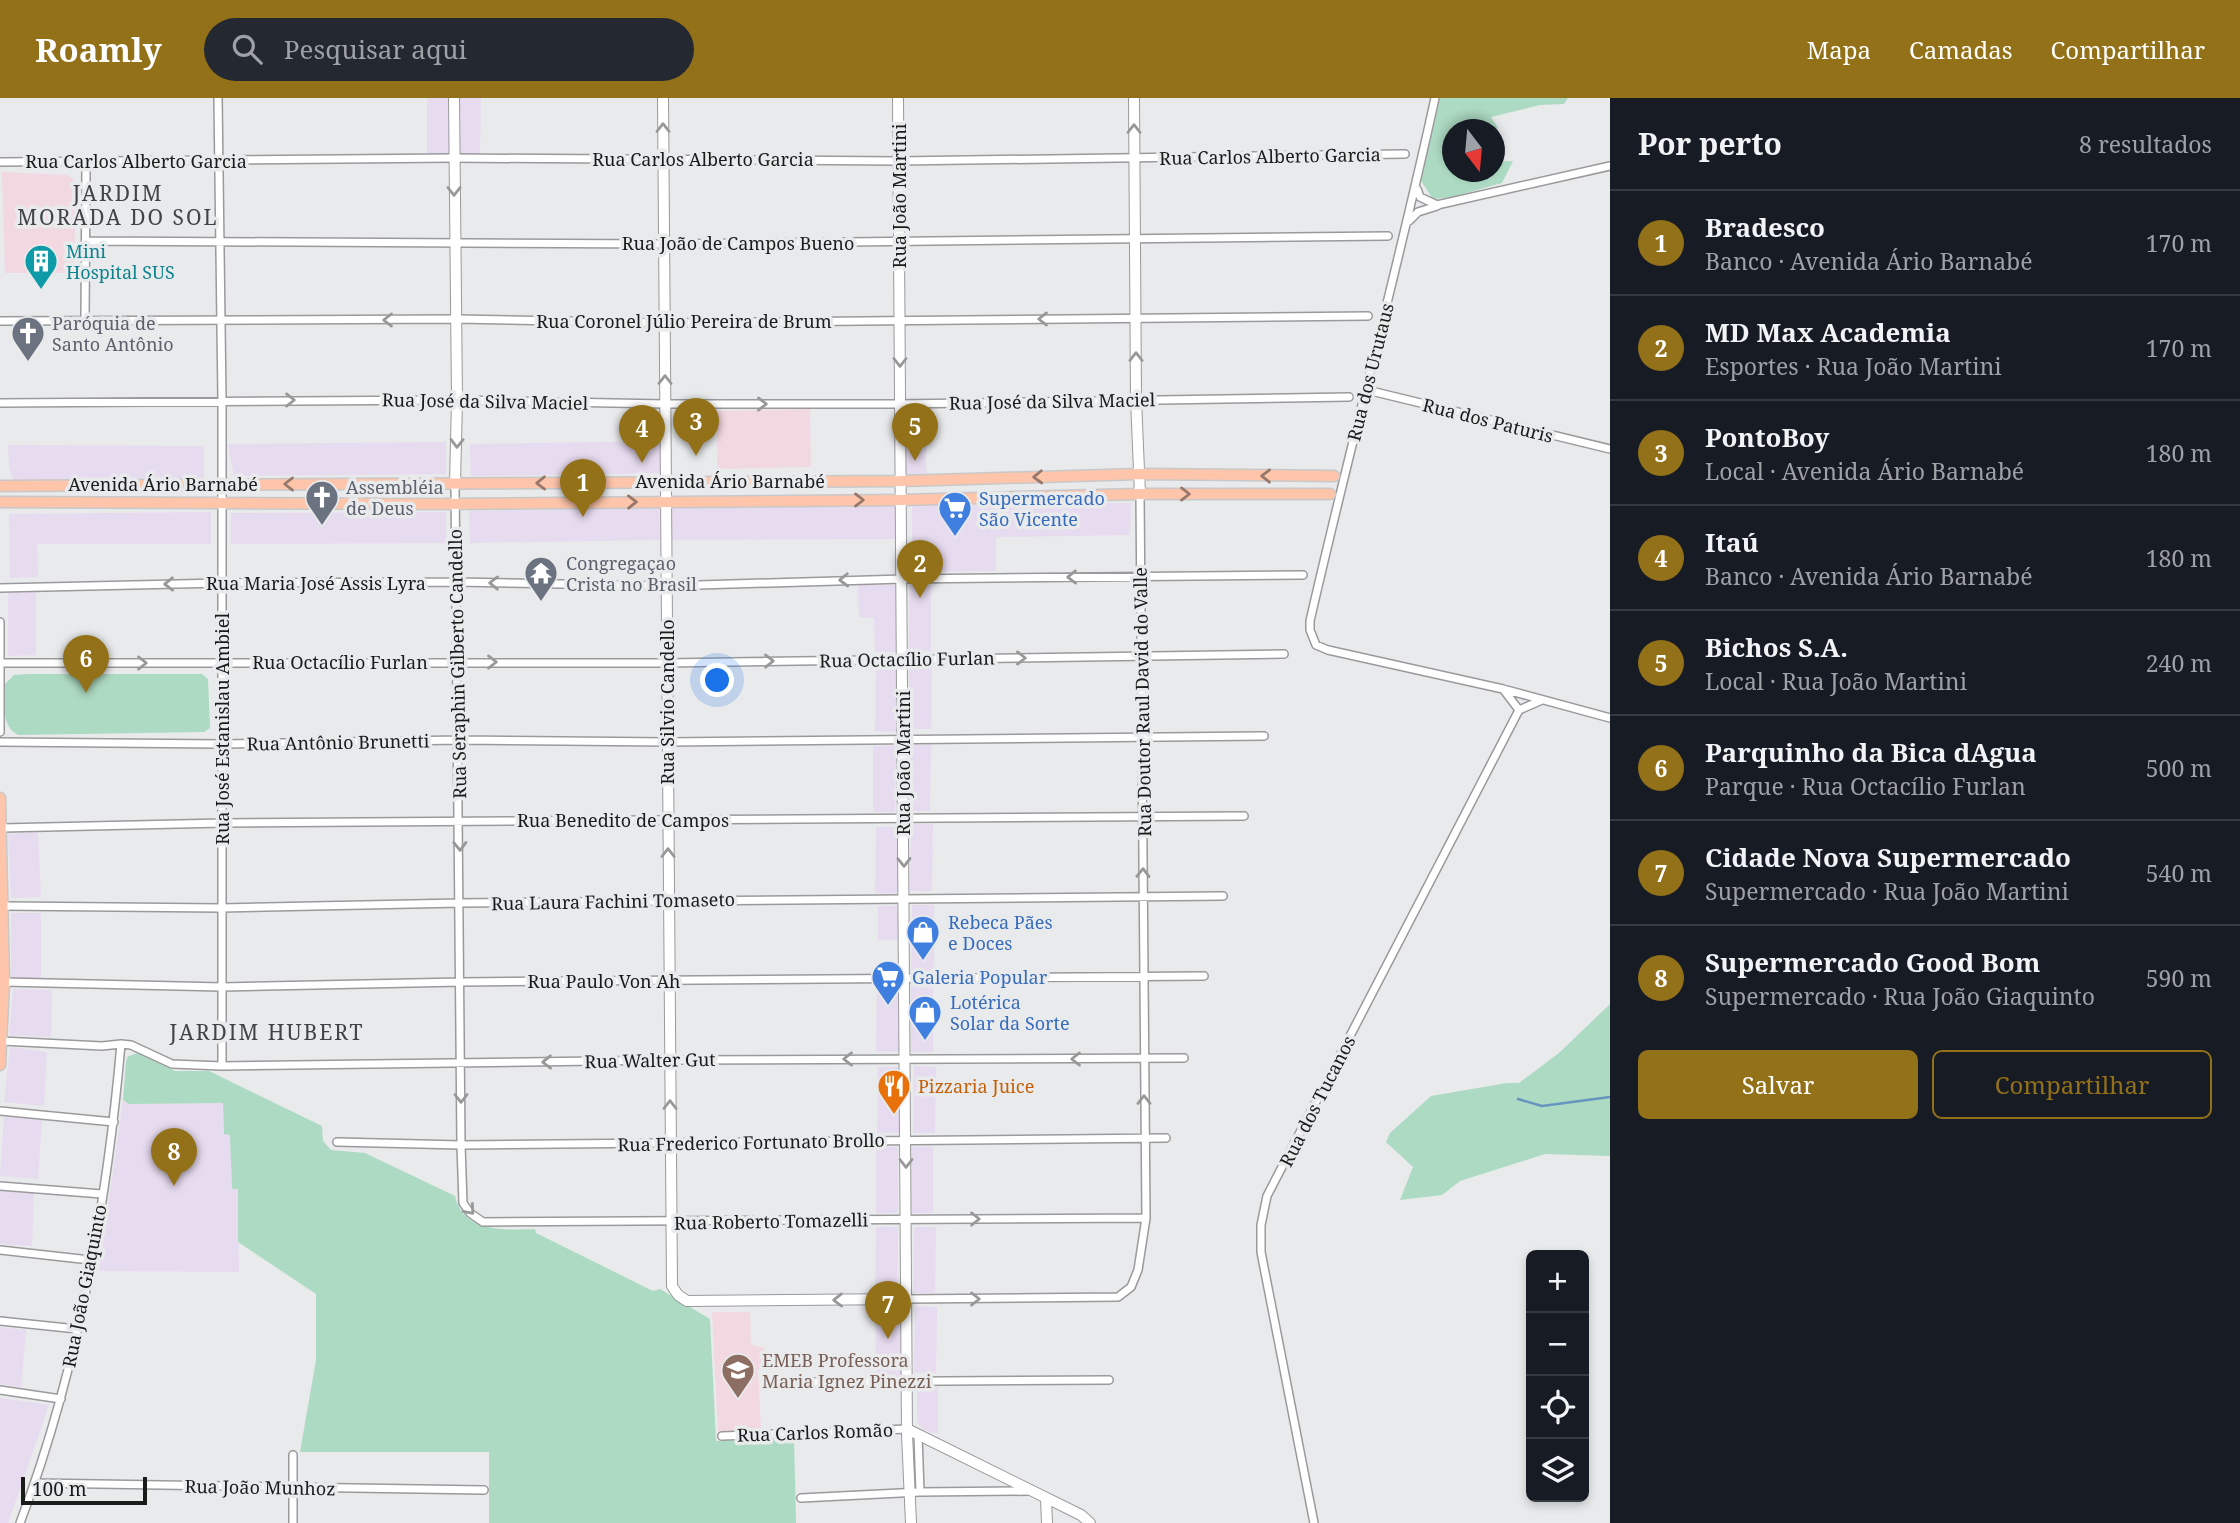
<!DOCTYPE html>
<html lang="pt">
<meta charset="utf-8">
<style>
:root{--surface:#171b24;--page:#242831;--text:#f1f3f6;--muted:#9ea1a6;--line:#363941;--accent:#937118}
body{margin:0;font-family:"Noto Serif",serif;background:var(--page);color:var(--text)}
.controls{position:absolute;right:21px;bottom:21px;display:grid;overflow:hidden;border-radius:10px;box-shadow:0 4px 10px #0003}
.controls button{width:63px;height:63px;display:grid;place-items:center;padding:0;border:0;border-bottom:2px solid var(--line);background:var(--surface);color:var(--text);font:35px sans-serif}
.compass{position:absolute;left:1442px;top:21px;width:63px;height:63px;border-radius:50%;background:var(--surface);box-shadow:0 4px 10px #0003;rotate:164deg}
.scale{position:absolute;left:21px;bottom:18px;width:126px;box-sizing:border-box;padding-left:7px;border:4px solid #1a1b1b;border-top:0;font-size:19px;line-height:24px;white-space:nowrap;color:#1a1b1b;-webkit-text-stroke:5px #e9eaec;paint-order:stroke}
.you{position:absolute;left:718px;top:583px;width:24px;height:24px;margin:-18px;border:5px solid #fff;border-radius:50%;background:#1a73e8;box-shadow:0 0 0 10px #1a73e833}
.badge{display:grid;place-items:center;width:46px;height:46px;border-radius:50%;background:var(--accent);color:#fff;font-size:23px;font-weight:700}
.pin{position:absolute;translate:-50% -58px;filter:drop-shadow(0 2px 4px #0008)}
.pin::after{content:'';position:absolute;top:37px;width:24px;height:21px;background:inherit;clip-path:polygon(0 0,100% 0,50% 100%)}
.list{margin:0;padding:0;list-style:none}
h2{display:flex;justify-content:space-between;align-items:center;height:91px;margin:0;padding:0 28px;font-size:30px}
h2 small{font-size:23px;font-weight:400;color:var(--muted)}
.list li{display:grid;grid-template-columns:46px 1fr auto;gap:21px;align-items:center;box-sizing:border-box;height:105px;padding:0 28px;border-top:2px solid var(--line)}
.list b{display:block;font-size:26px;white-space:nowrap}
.list p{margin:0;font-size:23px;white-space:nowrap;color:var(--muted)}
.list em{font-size:23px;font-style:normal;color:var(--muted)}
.actions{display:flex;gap:14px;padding:21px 28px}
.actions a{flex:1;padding:16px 0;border:2px solid var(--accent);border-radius:10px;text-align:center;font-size:24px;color:var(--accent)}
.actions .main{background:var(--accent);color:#fff}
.icon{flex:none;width:38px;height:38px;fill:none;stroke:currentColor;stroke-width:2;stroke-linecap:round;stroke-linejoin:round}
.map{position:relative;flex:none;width:1610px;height:1425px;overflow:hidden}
header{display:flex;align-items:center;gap:42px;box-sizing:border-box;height:98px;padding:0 35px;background:var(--accent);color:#fff}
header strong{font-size:33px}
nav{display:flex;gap:38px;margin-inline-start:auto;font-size:24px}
.search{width:490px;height:63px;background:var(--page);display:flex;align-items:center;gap:18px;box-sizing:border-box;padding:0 24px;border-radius:38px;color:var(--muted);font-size:26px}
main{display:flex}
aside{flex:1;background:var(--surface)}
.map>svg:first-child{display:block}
</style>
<header>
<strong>Roamly</strong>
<div class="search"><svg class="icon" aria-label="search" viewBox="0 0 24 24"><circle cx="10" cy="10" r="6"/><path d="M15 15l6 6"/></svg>Pesquisar aqui</div>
<nav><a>Mapa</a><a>Camadas</a><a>Compartilhar</a></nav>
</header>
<main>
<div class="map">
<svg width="1610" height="1425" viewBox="0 0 1610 1425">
<rect width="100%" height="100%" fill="#e9eaec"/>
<path fill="#e7dbef" d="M427,0H450L449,56H427Z
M458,0H481L480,55H458Z
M905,312H927L926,378H904Z
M660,343L661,375L471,378L470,346Z
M446,344V376L234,378L228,346Z
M8,347L204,348V380L14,383L9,370Z
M1131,405L1130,437L996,439V473L912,474V408Z
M896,407V441L672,442V408Z
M659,410L660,442L470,445L469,413Z
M211,414V446H37L38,479L10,480L9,416Z
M446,414V445L231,446V415Z
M858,487H899L898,554H875L874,520L859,519Z
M909,487H931V553H909Z
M36,494V557L8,558V495Z
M909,564H932L931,631H909Z
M876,567H898L897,634L875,633Z
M909,647H931L930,713H908Z
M873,648H896L895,714H873Z
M911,726H933L932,793H910Z
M876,729H898L897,795H875Z
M38,734L41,799L11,800L8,736Z
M912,807H934V874L911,873Z
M878,808H899V842H878Z
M11,815H41V880H11Z
M877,887H899L898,954L876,953Z
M911,888H933V954H911Z
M13,891L52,892L51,939L9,937Z
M10,949L47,954L44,1008L4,1004Z
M914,968L936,969L935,1035H913Z
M878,969H900V1035H877Z
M123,1002L129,1006L223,1005L224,1036H230L232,1090L238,1091L239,1174L99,1173Z
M4,1019L42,1022L38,1081L0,1078Z
M876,1049H898V1115H876Z
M911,1049H933V1115H911Z
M0,1093L34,1095L32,1148L0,1146Z
M876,1129H898L897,1195H875Z
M914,1129H936L935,1195H913Z
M915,1208L937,1209L936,1275H914Z
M875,1212H900L901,1278H876Z
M0,1229L26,1232L21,1289L0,1286Z
M917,1289H938V1336L924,1332L917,1324Z
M0,1300L49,1307L8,1425H0Z"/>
<path fill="#f2d8e0" d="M2,74L67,77L76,84L74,175H5Z
M810,311L811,369L717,371V313Z
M712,1214H750L751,1247L764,1250L768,1270L758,1271L761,1333L718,1335Z"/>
<path fill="#addac2" d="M1440,0H1568L1564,6L1540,7L1491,19L1498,30L1495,38L1494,32H1452V74H1494L1495,64L1513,63L1502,85L1452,99L1433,101L1421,83Z
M30,576H202L208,581L210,630L204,634L18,637C0,628 5,603 5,586L14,577Z
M1610,906V1058L1545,1056L1460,1083L1442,1097L1400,1102L1413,1069L1386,1044L1390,1035L1431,998L1507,985H1519L1559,955Z
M137,955L175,973H209L322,1028L323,1043L331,1052L365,1055L455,1098C463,1135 505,1132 535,1131L536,1135L653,1193L660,1191L710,1221L716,1343L794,1340L796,1425H489V1354H300L316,1262V1196L238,1144V1091H232L230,1037L224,1036L223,1005L129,1006L123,1002L126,964L127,959Z"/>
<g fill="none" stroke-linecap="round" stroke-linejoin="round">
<path stroke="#6696c0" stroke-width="2.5" d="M1518,1001L1542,1008L1610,999"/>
<defs>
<path id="street" d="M218,0L222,302V968
M1435,0C1397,175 1350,348 1310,523V532L1316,547L1328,552L1503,591L1610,620
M0,64L454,60L899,63L1405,56
M1417,91L1420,99L1437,107L1610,68
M1409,123L1418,114L1437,108
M87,143L664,146L1388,138
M0,223L456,221L664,225L1368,218
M85,224L86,65
M1367,292L1610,351
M0,305L457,302L665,306H901L1349,299
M455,386L461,1047L463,1105L470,1115L483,1124L1146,1120
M0,490L222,485L457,484L666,488L903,481L1303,477
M0,524V634
M0,565H667L1284,556
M1503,591L1519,612
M0,644L222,646L459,642L668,644L1264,638
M2,730L223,725L1244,718
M3,808L221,810L460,805L1223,798
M4,884L222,889L461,884L1204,878
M2,943L102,948L121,946L131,947L172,966L222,968L670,962L1184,960
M0,1013L114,1024
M337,1044L461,1047L1166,1040
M0,1088L102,1096
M0,1152L90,1162
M906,1201L1118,1199L1131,1189L1138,1172L1146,1120L1140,396
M0,1223L77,1231
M801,1284L1109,1282
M0,1292L61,1301
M918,1337L920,1394
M722,1338L907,1331
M35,1385L484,1392
M801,1400L920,1394L1030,1393
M20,1425C77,1275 107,1105 121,946
M293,1425V1357
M1314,1425L1261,1154V1127L1267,1098L1519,612L1542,602"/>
<path id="secondary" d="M454,0L457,302L455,386
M663,0L672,1188L678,1197L687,1203L906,1201
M898,0L907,1336L911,1425
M1134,0L1136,301L1140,396
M907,1331L1081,1417L1090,1425
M1046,1400L1047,1425"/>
<path id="primary" d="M0,388L901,383L1140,376L1334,378
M0,404L443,406L901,402L1140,396H1330
M0,700L4,884L0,967"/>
</defs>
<use href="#street" stroke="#9a9a9c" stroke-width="10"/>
<use href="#secondary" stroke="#9a9a9c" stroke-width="12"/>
<use href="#primary" stroke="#c8c8c8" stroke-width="13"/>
<use href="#street" stroke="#fff" stroke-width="7"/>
<use href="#secondary" stroke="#fff" stroke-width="10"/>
<use href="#primary" stroke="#fec5ab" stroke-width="10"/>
</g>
<defs><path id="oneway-chevron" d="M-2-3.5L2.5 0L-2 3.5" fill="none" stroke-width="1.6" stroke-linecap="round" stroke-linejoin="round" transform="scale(1.75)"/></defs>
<g stroke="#989898">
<use href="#oneway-chevron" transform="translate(663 30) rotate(-90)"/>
<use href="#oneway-chevron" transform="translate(1134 31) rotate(-90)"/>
<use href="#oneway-chevron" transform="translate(454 93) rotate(90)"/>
<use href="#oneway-chevron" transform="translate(1043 221) rotate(180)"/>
<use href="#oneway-chevron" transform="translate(388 222) rotate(180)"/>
<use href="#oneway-chevron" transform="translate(1136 259) rotate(-90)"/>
<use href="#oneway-chevron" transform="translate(900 264) rotate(90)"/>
<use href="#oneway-chevron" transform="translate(665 282) rotate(-90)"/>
<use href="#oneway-chevron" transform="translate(290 302)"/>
<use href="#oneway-chevron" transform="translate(762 306)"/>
<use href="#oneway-chevron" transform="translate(457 345) rotate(91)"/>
<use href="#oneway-chevron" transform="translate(1072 479) rotate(179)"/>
<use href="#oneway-chevron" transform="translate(844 482) rotate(178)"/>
<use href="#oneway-chevron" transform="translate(494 485) rotate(-179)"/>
<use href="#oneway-chevron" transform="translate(169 486) rotate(179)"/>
<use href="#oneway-chevron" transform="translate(1021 560)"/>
<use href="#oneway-chevron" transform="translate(769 563) rotate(-1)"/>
<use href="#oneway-chevron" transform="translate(492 564)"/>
<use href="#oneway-chevron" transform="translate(142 565)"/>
<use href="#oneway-chevron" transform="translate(460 748) rotate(89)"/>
<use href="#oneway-chevron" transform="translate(668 755) rotate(-90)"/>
<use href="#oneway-chevron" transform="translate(904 764) rotate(89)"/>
<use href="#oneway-chevron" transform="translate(1143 775) rotate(-89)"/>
<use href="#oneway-chevron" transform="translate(848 961) rotate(180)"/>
<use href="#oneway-chevron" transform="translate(1076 961) rotate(-180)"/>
<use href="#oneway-chevron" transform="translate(547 964) rotate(179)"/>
<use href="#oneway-chevron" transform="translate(461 1000) rotate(90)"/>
<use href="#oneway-chevron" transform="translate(1144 1002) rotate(-90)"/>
<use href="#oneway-chevron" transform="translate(670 1007) rotate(-90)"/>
<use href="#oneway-chevron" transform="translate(906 1065) rotate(90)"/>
<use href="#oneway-chevron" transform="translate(470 1112) rotate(49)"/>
<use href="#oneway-chevron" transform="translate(975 1121)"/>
<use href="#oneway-chevron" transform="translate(975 1201)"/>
<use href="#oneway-chevron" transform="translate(838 1202) rotate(179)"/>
</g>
<g stroke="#97786a">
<use href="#oneway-chevron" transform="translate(1266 378) rotate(-179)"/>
<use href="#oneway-chevron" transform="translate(1038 379) rotate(178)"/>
<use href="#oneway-chevron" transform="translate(541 385) rotate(179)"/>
<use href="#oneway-chevron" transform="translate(289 386) rotate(-180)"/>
<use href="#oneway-chevron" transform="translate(1185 396)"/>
<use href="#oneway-chevron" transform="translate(859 402)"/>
<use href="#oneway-chevron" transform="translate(632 404) rotate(-1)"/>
</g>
<defs>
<symbol id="building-pin" viewBox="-11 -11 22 30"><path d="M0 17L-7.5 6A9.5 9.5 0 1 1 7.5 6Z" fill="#0f9aa8" stroke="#e9eaec"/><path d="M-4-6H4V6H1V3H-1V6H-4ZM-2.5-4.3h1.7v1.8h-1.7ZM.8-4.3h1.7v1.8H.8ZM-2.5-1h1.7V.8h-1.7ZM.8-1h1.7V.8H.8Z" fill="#fff"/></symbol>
<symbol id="church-pin" viewBox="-11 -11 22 30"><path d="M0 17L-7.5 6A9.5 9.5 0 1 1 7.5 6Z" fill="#6b7280" stroke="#e9eaec"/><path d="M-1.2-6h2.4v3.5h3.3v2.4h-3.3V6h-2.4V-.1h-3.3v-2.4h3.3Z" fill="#fff"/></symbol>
<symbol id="supermarket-pin" viewBox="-11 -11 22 30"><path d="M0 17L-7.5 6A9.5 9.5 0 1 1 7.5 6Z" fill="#3f7fe0" stroke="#e9eaec"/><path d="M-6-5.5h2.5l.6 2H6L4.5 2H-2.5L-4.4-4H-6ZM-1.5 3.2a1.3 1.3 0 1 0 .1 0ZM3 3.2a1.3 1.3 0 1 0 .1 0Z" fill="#fff"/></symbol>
<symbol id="temple-pin" viewBox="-11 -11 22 30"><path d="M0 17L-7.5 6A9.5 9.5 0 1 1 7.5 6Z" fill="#6b7280" stroke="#e9eaec"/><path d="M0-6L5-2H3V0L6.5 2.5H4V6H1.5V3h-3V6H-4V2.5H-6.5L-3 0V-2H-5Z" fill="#fff"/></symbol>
<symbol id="shop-pin" viewBox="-11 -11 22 30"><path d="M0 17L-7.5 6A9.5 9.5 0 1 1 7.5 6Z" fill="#3f7fe0" stroke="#e9eaec"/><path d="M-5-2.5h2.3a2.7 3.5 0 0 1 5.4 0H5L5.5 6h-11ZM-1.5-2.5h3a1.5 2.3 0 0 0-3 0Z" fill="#fff"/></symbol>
<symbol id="restaurant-pin" viewBox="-11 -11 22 30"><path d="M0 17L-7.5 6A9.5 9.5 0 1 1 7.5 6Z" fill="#e8710a" stroke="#e9eaec"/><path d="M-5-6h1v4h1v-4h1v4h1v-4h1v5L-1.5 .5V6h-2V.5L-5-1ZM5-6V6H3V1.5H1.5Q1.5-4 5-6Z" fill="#fff"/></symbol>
<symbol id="school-pin" viewBox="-11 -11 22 30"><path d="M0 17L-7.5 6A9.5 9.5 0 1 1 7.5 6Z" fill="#8d6e63" stroke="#e9eaec"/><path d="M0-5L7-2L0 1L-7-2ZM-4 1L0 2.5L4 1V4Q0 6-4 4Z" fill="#fff"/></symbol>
</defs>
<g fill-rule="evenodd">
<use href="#building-pin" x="22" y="144" width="38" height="52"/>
<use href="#church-pin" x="9" y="216" width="38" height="52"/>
<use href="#church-pin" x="303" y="380" width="38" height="52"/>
<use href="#supermarket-pin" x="936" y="391" width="38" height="52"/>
<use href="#temple-pin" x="522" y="456" width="38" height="52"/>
<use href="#shop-pin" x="904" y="815" width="38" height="52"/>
<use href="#supermarket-pin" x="869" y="860" width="38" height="52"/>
<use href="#shop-pin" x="906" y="895" width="38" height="52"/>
<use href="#restaurant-pin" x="875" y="969" width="38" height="52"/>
<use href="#school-pin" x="719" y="1253" width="38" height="52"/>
</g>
<g text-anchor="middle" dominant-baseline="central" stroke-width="7" stroke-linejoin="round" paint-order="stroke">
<g font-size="18" fill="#1a1b1b" stroke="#e9eaec">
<text transform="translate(1270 58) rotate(-1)">Rua Carlos Alberto Garcia</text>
<text x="703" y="61">Rua Carlos Alberto Garcia</text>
<text x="136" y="63">Rua Carlos Alberto Garcia</text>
<text transform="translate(899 98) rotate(-90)">Rua João Martini</text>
<text x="738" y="145">Rua João de Campos Bueno</text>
<text x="684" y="223">Rua Coronel Júlio Pereira de Brum</text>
<text transform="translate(1370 274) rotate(-76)">Rua dos Urutaus</text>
<text transform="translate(485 303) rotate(1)">Rua José da Silva Maciel</text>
<text transform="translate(1052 303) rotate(-1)">Rua José da Silva Maciel</text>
<text transform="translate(1488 322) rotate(14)">Rua dos Paturis</text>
<text x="730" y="383">Avenida Ário Barnabé</text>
<text x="163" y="386">Avenida Ário Barnabé</text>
<text x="316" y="485">Rua Maria José Assis Lyra</text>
<text transform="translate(907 561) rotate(-1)">Rua Octacílio Furlan</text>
<text x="340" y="564">Rua Octacílio Furlan</text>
<text transform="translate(457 566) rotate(-91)">Rua Seraphin Gilberto Candello</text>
<text transform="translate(667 604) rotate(-90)">Rua Silvio Candello</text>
<text transform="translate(1142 604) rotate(-91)">Rua Doutor Raul David do Valle</text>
<text transform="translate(222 631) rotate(-90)">Rua José Estanislau Ambiel</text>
<text transform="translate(338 644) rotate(-1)">Rua Antônio Brunetti</text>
<text transform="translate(903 665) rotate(-90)">Rua João Martini</text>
<text x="623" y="722">Rua Benedito de Campos</text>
<text transform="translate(613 803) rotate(-1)">Rua Laura Fachini Tomaseto</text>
<text x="604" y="883">Rua Paulo Von Ah</text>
<text transform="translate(650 962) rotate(-1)">Rua Walter Gut</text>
<text transform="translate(1317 1003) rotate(-63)">Rua dos Tucanos</text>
<text transform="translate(751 1044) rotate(-1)">Rua Frederico Fortunato Brollo</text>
<text transform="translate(771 1123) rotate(-1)">Rua Roberto Tomazelli</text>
<text transform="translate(84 1188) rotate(-79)">Rua João Giaquinto</text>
<text transform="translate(815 1334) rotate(-2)">Rua Carlos Romão</text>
<text transform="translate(260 1389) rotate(1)">Rua João Munhoz</text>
</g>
<g font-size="18" fill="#0d838f" stroke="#e9eaec" text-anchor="start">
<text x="66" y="153">Mini<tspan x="66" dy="21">Hospital SUS</tspan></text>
</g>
<g font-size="18" fill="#5b616d" stroke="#e9eaec" text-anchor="start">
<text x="52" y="225">Paróquia de<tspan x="52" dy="21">Santo Antônio</tspan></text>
<text x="346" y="389">Assembléia<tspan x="346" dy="21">de Deus</tspan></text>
<text x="566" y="465">Congregaçao<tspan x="566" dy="21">Crista no Brasil</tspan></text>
</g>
<g font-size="18" fill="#366cbe" stroke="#e9eaec" text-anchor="start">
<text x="979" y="400">Supermercado<tspan x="979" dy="21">São Vicente</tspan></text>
<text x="948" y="824">Rebeca Pães<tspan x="948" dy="21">e Doces</tspan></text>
<text x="912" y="879">Galeria Popular</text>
<text x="950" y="904">Lotérica<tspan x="950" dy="21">Solar da Sorte</tspan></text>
</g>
<g font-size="18" fill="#c56008" stroke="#e9eaec" text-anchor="start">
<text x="918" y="988">Pizzaria Juice</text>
</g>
<g font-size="18" fill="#785e54" stroke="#e9eaec" text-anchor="start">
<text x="762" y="1262">EMEB Professora<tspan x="762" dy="21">Maria Ignez Pinezzi</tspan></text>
</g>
<g font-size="21" letter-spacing="2" fill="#424345" stroke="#e9eaec">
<text x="118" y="95">JARDIM<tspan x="118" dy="24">MORADA DO SOL</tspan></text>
<text x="267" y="934">JARDIM HUBERT</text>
</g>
</g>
</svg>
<div class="controls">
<button>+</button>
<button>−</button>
<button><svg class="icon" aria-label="locate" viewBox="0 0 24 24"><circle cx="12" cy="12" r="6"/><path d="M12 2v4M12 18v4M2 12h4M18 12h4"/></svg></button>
<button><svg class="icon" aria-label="layers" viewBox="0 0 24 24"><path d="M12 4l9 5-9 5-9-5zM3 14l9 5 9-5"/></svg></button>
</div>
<svg class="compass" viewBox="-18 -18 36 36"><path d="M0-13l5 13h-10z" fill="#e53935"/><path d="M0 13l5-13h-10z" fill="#9ea1a6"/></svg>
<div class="scale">100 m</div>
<div class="you"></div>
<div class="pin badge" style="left:583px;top:419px">1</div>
<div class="pin badge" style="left:920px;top:500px">2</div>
<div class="pin badge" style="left:696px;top:358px">3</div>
<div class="pin badge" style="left:642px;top:365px">4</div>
<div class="pin badge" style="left:915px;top:363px">5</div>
<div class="pin badge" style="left:86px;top:595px">6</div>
<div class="pin badge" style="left:888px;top:1241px">7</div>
<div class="pin badge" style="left:174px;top:1088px">8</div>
</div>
<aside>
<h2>Por perto<small>8 resultados</small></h2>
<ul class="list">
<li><span class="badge">1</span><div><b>Bradesco</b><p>Banco · Avenida Ário Barnabé</p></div><em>170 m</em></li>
<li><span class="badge">2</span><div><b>MD Max Academia</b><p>Esportes · Rua João Martini</p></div><em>170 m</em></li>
<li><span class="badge">3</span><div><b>PontoBoy</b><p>Local · Avenida Ário Barnabé</p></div><em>180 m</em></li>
<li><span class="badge">4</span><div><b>Itaú</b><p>Banco · Avenida Ário Barnabé</p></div><em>180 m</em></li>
<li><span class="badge">5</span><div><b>Bichos S.A.</b><p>Local · Rua João Martini</p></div><em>240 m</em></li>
<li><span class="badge">6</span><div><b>Parquinho da Bica dAgua</b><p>Parque · Rua Octacílio Furlan</p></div><em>500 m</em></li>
<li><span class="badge">7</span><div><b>Cidade Nova Supermercado</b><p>Supermercado · Rua João Martini</p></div><em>540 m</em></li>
<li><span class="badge">8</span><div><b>Supermercado Good Bom</b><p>Supermercado · Rua João Giaquinto</p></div><em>590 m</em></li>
</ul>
<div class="actions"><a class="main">Salvar</a><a>Compartilhar</a></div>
</aside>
</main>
